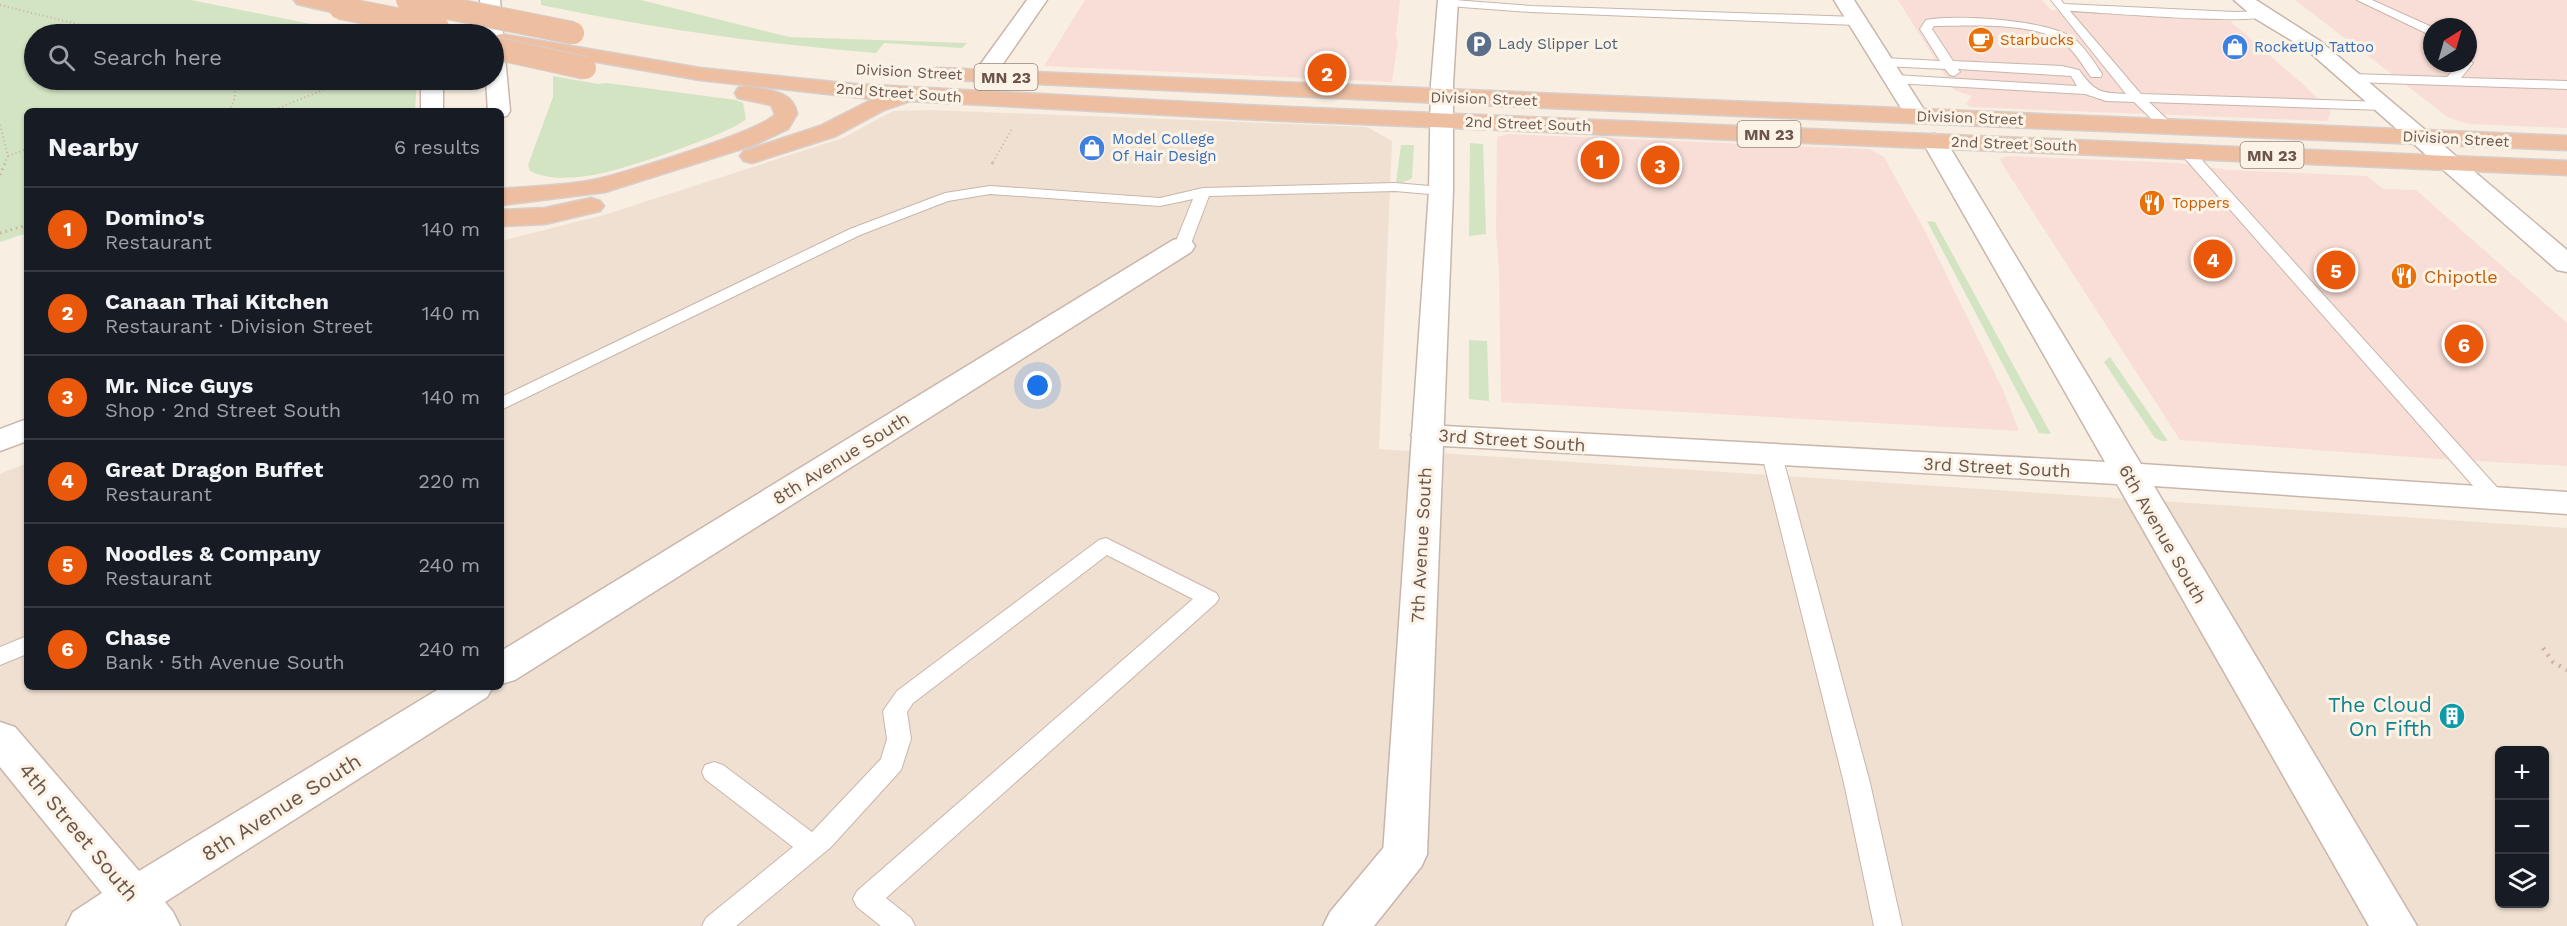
<!DOCTYPE html>
<meta charset="utf-8">
<style>
:root{--surface:#171b24;--page:#20242c;--text:#f1f3f6;--muted:#9ea1a6;--line:#363941;--accent:#ea580c}
body{margin:0;font-family:"Work Sans",sans-serif;background:var(--page);color:var(--text)}
.controls{position:absolute;right:18px;bottom:18px;display:grid;overflow:hidden;border-radius:9px;box-shadow:0 2px 4px #0004}
.controls button{width:54px;height:54px;display:grid;place-items:center;padding:0;border:0;border-bottom:2px solid var(--line);background:var(--surface);color:var(--text);font:30px sans-serif}
.compass{position:absolute;left:2423px;top:18px;width:54px;height:54px;border-radius:50%;background:var(--surface);box-shadow:0 2px 4px #0004;rotate:37deg}
.you{position:absolute;left:1038px;top:386px;width:21px;height:21px;margin:-15px;border:4px solid #fff;border-radius:50%;background:#1a73e8;box-shadow:0 0 0 9px #1a73e833}
.badge{display:grid;place-items:center;width:39px;height:39px;border-radius:50%;background:var(--accent);color:#fff;font-size:20px;font-weight:700}
.pin{position:absolute;translate:-50% -50%;border:3px solid #fff;box-shadow:0 2px 6px #0006}
.list{margin:0;padding:0;list-style:none}
h2{display:flex;justify-content:space-between;align-items:center;height:78px;margin:0;padding:0 24px;font-size:26px}
h2 small{font-size:20px;font-weight:400;color:var(--muted)}
.list li{display:grid;grid-template-columns:39px 1fr auto;gap:18px;align-items:center;box-sizing:border-box;height:84px;padding:0 24px;border-top:2px solid var(--line)}
.list b{display:block;font-size:22px;white-space:nowrap}
.list p{margin:0;font-size:20px;white-space:nowrap;color:var(--muted)}
.list em{font-size:20px;font-style:normal;color:var(--muted)}
.icon{flex:none;width:33px;height:33px;fill:none;stroke:currentColor;stroke-width:2;stroke-linecap:round;stroke-linejoin:round}
.map{position:relative;flex:none;width:2567px;height:926px;overflow:hidden}
.search{position:absolute;background:var(--surface);box-shadow:0 2px 4px #0004;left:24px;top:24px;width:480px;height:66px;display:flex;align-items:center;gap:15px;box-sizing:border-box;padding:0 21px;border-radius:33px;color:var(--muted);font-size:22px}
.panel{position:absolute;background:var(--surface);box-shadow:0 2px 4px #0004;left:24px;top:108px;width:480px;height:582px;border-radius:9px}
.map>svg:first-child{display:block}
</style>
<div class="map">
<svg width="2567" height="926" viewBox="0 0 2567 926">
<rect width="100%" height="100%" fill="#f9eee2"/>
<path fill="#efe0d1" fill-rule="evenodd" d="M931,110L1367,127L1392,141L1379,449L2567,528V926H0V474L27,463V687H501V241L604,215L843,138L893,111ZM2500,750H2544V904H2500Z"/>
<path fill="#f8ded7" fill-rule="evenodd" d="M1085,0H1400L1396,35L1398,42L1392,82L1044,66Z
M1898,0H2042L2051,10L2230,21L2304,85L2331,112L2327,121L1970,107L1966,104L1972,96L1954,90Z
M2295,0H2567V128L2469,124L2449,118ZM2432,27H2468V63H2432Z
M1508,134L1869,149L1884,157L1926,233L2003,390L2019,431L1501,402L1499,271L1496,232L1497,137Z
M2007,156L2178,163L2228,170L2367,176L2383,189L2416,190L2567,323V466L2438,459L2180,440L2004,167L2000,159Z"/>
<path fill="#d3e4c3" d="M0,0H191L361,34H34V80H417L415,111H27V233L0,242Z
M541,0H641L789,37L967,43L962,48L884,43L876,53C763,44 652,28 541,5Z
M553,76L598,84L607,83L736,100L743,103L746,119C735,132 620,171 598,174C577,178 550,181 530,171L528,165L553,97Z
M1470,143L1483,144L1486,234L1469,236Z
M1401,145H1414L1412,178L1402,183L1396,182Z
M1927,221L1935,222L2051,434L2039,433Z
M1469,340L1487,341L1489,401L1469,399Z
M2110,357L2168,441H2162L2155,438L2104,362Z"/>
<g fill="none" stroke-linecap="round" stroke-linejoin="round">
<defs>
<path id="service" d="M1454,0L1531,6L1856,17L1862,21L1856,25L1531,12L1448,6L1442,3L1444,1Z
M2051,0H2061L2064,4L2235,12L2263,11L2269,15C2256,26 2098,12 2070,11L2141,94L2383,102L2390,106L2383,110L2149,102L2174,126L2167,130L2162,129L2134,102L2106,101L2085,94L1895,83L1889,79L1895,75L2077,86L2071,76L1958,69L1960,72L1954,76L1950,75L1945,69L1884,66L1878,62L1884,58L1940,61L1920,29L1926,20C1956,14 2048,20 2073,38C2085,47 2094,62 2102,74L2101,77H2091C2083,66 2076,53 2065,44C2037,21 1969,26 1934,26L1932,29L1953,61L2062,66L2079,70C2095,92 2100,93 2126,94Z
M2357,0H2372L2432,27V36Z
M2468,59L2473,63L2461,78L2567,81V89L2352,82L2346,78L2352,74L2447,77L2460,63H2468Z
M2187,148L2192,149L2503,494L2506,499L2503,504L2496,505L2489,504L2182,155L2180,152Z
M1395,183L1441,187L1448,191L1441,195L1395,191L1209,196L1190,246L1182,251L1174,246L1193,199L1160,206L990,194L948,201L860,235L501,410V397L850,229L945,193L990,186L1160,198L1203,188Z
M1772,449L1779,451L1782,455L1870,783L1902,926H1874L1844,783L1762,455L1765,451Z
M1106,538L1216,593L1219,598L1216,603L886,898L911,918L915,926H881L857,907L853,899L857,891L1193,599L1107,555L913,703L907,712L911,739L901,770L831,847L736,926H702L706,918L793,847L705,779L702,772L705,765L714,762L723,765L812,832L881,759L887,739L883,711L897,691L1099,540Z
M27,636V654L0,665V647Z"/>
<path id="minor" d="M1027,0H1047L991,81L983,82L975,81L972,76Z
M1834,0H1854L1928,116L1925,121L1917,123L1909,121Z
M1934,134L1942,136L1946,141L2141,464L2567,492V514L2154,486L2417,926H2369L2117,484L1427,445L1416,442L1411,435L1416,428L1427,425L2105,462L1922,141L1926,136Z
M1182,238L1191,240L1195,246L1191,252L515,680L501,684V651L1173,240Z
M442,687H493L487,697L165,902L173,912L180,926H66L73,912L102,893L0,767V722L15,727L139,871Z
M1405,836L1421,841L1427,854L1421,867L1374,926H1323L1330,912L1389,841Z"/>
<path id="tertiary" d="M1438,0H1458L1453,84V191L1427,854L1421,867L1405,872L1389,867L1383,854L1429,191L1431,84Z
M2234,0H2256L2320,41L2567,250V272L2557,270L2306,49L2256,19Z"/>
<path id="secondary" d="M480,0H500L503,34L500,38L494,40L501,42L504,46L510,111L507,116L501,117V111H488L486,80H494V34H483Z
M421,80H443V111H421Z
M27,419V441L0,451V429Z"/>
<path id="trunk" d="M294,0H330L347,4L350,8L347,12L340,14L297,4Z
M465,27L480,30L483,34H456L458,29Z
M501,34L700,68L853,84L1243,105L2567,161V175L1243,119L910,101L884,110L836,136L752,163L744,161L740,156L744,151L820,126L873,99L700,80L494,44V36Z
M938,68L2567,136V150L1549,108L930,79L927,74L930,69Z
M746,86C766,90 794,90 797,114L788,129L754,145L605,192L501,205V189C531,186 563,186 593,180C619,175 765,130 775,114L771,105L738,98L735,93L738,88Z
M591,198L600,201L604,206L600,211L545,224L501,226V210L545,208Z"/>
</defs>
<use href="#service" stroke="#c8b6ab" stroke-width="2"/>
<use href="#minor" stroke="#c8b6ab" stroke-width="3"/>
<use href="#tertiary" stroke="#c8b6ab" stroke-width="3"/>
<use href="#secondary" stroke="#cdb7ab" stroke-width="3"/>
<use href="#trunk" stroke="#d6cfcd" stroke-width="3"/>
<path stroke="#cfb0a1" stroke-width="2" stroke-dasharray="1 3" stroke-linecap="butt" d="M0,5L117,34
M229,111L235,98L234,80
M271,111L348,80
M0,125L8,156L5,162
M8,156L27,149
M993,162L1012,129"/>
<path stroke="#cfb0a1" stroke-width="3" stroke-dasharray="1.5 4" stroke-linecap="butt" d="M992,164L994,161
M0,175L6,161
M0,233L27,225"/>
<path stroke="#cfb0a1" stroke-width="4.5" stroke-dasharray="2 6" stroke-linecap="butt" d="M2543,648L2553,662L2567,670"/>
<use href="#service" fill="#fff" fill-rule="evenodd"/>
<use href="#minor" fill="#fff" fill-rule="evenodd"/>
<use href="#tertiary" fill="#fff" fill-rule="evenodd"/>
<use href="#secondary" fill="#fff" fill-rule="evenodd"/>
<use href="#trunk" fill="#eebea1" fill-rule="evenodd"/>
<defs>
<path id="trunk-bridge" d="M407,0L573,33
M340,8L438,27
M494,48L585,68"/>
</defs>
<use href="#trunk-bridge" stroke="#d6cfcd" stroke-width="24" stroke-linecap="butt"/>
<use href="#trunk-bridge" stroke="#eebea1" stroke-width="22"/>
</g>
<defs>
<symbol id="cafe-disc" viewBox="-11 -11 22 22"><circle r="9.5" fill="#e8710a" stroke="#fcf3e7"/><path d="M-5.5-4.5H6V0H3Q3 3.5 0 3.5H-2.5Q-5.5 3.5-5.5 0ZM3-3.2v2h1.7v-2ZM-6 4.5H4V6H-6Z" fill="#fff"/></symbol>
<symbol id="parking-disc" viewBox="-11 -11 22 22"><circle r="9.5" fill="#5c6f8a" stroke="#fcf3e7"/><path d="M-3.5-5.5H1a3.5 3.5 0 0 1 0 7H-1V5.5H-3.5ZM-1-3.4V-.6H.8a1.4 1.4 0 0 0 0-2.8Z" fill="#fff"/></symbol>
<symbol id="shop-disc" viewBox="-11 -11 22 22"><circle r="9.5" fill="#3f7fe0" stroke="#fcf3e7"/><path d="M-5-2.5h2.3a2.7 3.5 0 0 1 5.4 0H5L5.5 6h-11ZM-1.5-2.5h3a1.5 2.3 0 0 0-3 0Z" fill="#fff"/></symbol>
<symbol id="restaurant-disc" viewBox="-11 -11 22 22"><circle r="9.5" fill="#e8710a" stroke="#fcf3e7"/><path d="M-5-6h1v4h1v-4h1v4h1v-4h1v5L-1.5 .5V6h-2V.5L-5-1ZM5-6V6H3V1.5H1.5Q1.5-4 5-6Z" fill="#fff"/></symbol>
<symbol id="building-disc" viewBox="-11 -11 22 22"><circle r="9.5" fill="#0f9aa8" stroke="#fcf3e7"/><path d="M-4-6H4V6H1V3H-1V6H-4ZM-2.5-4.3h1.7v1.8h-1.7ZM.8-4.3h1.7v1.8H.8ZM-2.5-1h1.7V.8h-1.7ZM.8-1h1.7V.8H.8Z" fill="#fff"/></symbol>
</defs>
<g fill-rule="evenodd">
<use href="#cafe-disc" x="1966" y="25" width="30" height="30"/>
<use href="#parking-disc" x="1464" y="29" width="30" height="30"/>
<use href="#shop-disc" x="2220" y="32" width="30" height="30"/>
<use href="#shop-disc" x="1077" y="133" width="30" height="30"/>
<use href="#restaurant-disc" x="2137" y="188" width="30" height="30"/>
<use href="#restaurant-disc" x="2389" y="261" width="30" height="30"/>
<use href="#building-disc" x="2437" y="701" width="30" height="30"/>
</g>
<g text-anchor="middle" dominant-baseline="central" stroke-width="6" stroke-linejoin="round" paint-order="stroke">
<g font-size="15" fill="#c56008" stroke="#fcf3e7" text-anchor="start">
<text x="2000" y="40">Starbucks</text>
<text x="2172" y="203">Toppers</text>
</g>
<g font-size="15" fill="#4e5e75" stroke="#fcf3e7" text-anchor="start">
<text x="1498" y="44">Lady Slipper Lot</text>
</g>
<g font-size="15" fill="#366cbe" stroke="#fcf3e7" text-anchor="start">
<text x="2254" y="47">RocketUp Tattoo</text>
<text x="1112" y="139">Model College<tspan x="1112" dy="17">Of Hair Design</tspan></text>
</g>
<g font-size="15" fill="#6d554c" stroke="#fcf3e7">
<text transform="translate(909 72) rotate(3)">Division Street</text>
<text transform="translate(899 93) rotate(4)">2nd Street South</text>
<text transform="translate(1484 99) rotate(2)">Division Street</text>
<text transform="translate(1970 118) rotate(2)">Division Street</text>
<text transform="translate(1528 124) rotate(2)">2nd Street South</text>
<text transform="translate(2456 139) rotate(3)">Division Street</text>
<text transform="translate(2014 144) rotate(2)">2nd Street South</text>
</g>
<g fill="#fcf3e7" stroke="#98847a" stroke-width="1.5">
<rect x="974.5" y="64" width="63" height="26" rx="4.5"/>
<rect x="1737.5" y="121" width="63" height="26" rx="4.5"/>
<rect x="2240.5" y="142" width="63" height="26" rx="4.5"/>
</g>
<g font-size="16" font-weight="bold" fill="#6d554c">
<text x="1006" y="77">MN 23</text>
<text x="1769" y="134">MN 23</text>
<text x="2272" y="155">MN 23</text>
</g>
<g font-size="18" fill="#c56008" stroke="#fcf3e7" text-anchor="start">
<text x="2424" y="276">Chipotle</text>
</g>
<g font-size="18" fill="#6d554c" stroke="#fcf3e7">
<text transform="translate(1512 440) rotate(4)">3rd Street South</text>
<text transform="translate(841 458) rotate(-32)">8th Avenue South</text>
<text transform="translate(1997 467) rotate(3)">3rd Street South</text>
<text transform="translate(2163 534) rotate(60)">6th Avenue South</text>
<text transform="translate(1421 545) rotate(-87)">7th Avenue South</text>
</g>
<g font-size="21" fill="#0d838f" stroke="#fcf3e7" text-anchor="end">
<text x="2432" y="704">The Cloud<tspan x="2432" dy="24">On Fifth</tspan></text>
</g>
<g font-size="21" fill="#6d554c" stroke="#fcf3e7">
<text transform="translate(281 807) rotate(-32)">8th Avenue South</text>
<text transform="translate(79 832) rotate(50)">4th Street South</text>
</g>
</g>
</svg>
<div class="controls">
<button>+</button>
<button>−</button>
<button><svg class="icon" aria-label="layers" viewBox="0 0 24 24"><path d="M12 4l9 5-9 5-9-5zM3 14l9 5 9-5"/></svg></button>
</div>
<svg class="compass" viewBox="-18 -18 36 36"><path d="M0-13l5 13h-10z" fill="#e53935"/><path d="M0 13l5-13h-10z" fill="#9ea1a6"/></svg>
<div class="you"></div>
<div class="pin badge" style="left:1600px;top:160px">1</div>
<div class="pin badge" style="left:1327px;top:73px">2</div>
<div class="pin badge" style="left:1660px;top:165px">3</div>
<div class="pin badge" style="left:2213px;top:259px">4</div>
<div class="pin badge" style="left:2336px;top:270px">5</div>
<div class="pin badge" style="left:2464px;top:344px">6</div>
<div class="search"><svg class="icon" aria-label="search" viewBox="0 0 24 24"><circle cx="10" cy="10" r="6"/><path d="M15 15l6 6"/></svg>Search here</div>
<section class="panel">
<h2>Nearby<small>6 results</small></h2>
<ul class="list">
<li><span class="badge">1</span><div><b>Domino's</b><p>Restaurant</p></div><em>140 m</em></li>
<li><span class="badge">2</span><div><b>Canaan Thai Kitchen</b><p>Restaurant · Division Street</p></div><em>140 m</em></li>
<li><span class="badge">3</span><div><b>Mr. Nice Guys</b><p>Shop · 2nd Street South</p></div><em>140 m</em></li>
<li><span class="badge">4</span><div><b>Great Dragon Buffet</b><p>Restaurant</p></div><em>220 m</em></li>
<li><span class="badge">5</span><div><b>Noodles &amp; Company</b><p>Restaurant</p></div><em>240 m</em></li>
<li><span class="badge">6</span><div><b>Chase</b><p>Bank · 5th Avenue South</p></div><em>240 m</em></li>
</ul>
</section>
</div>
